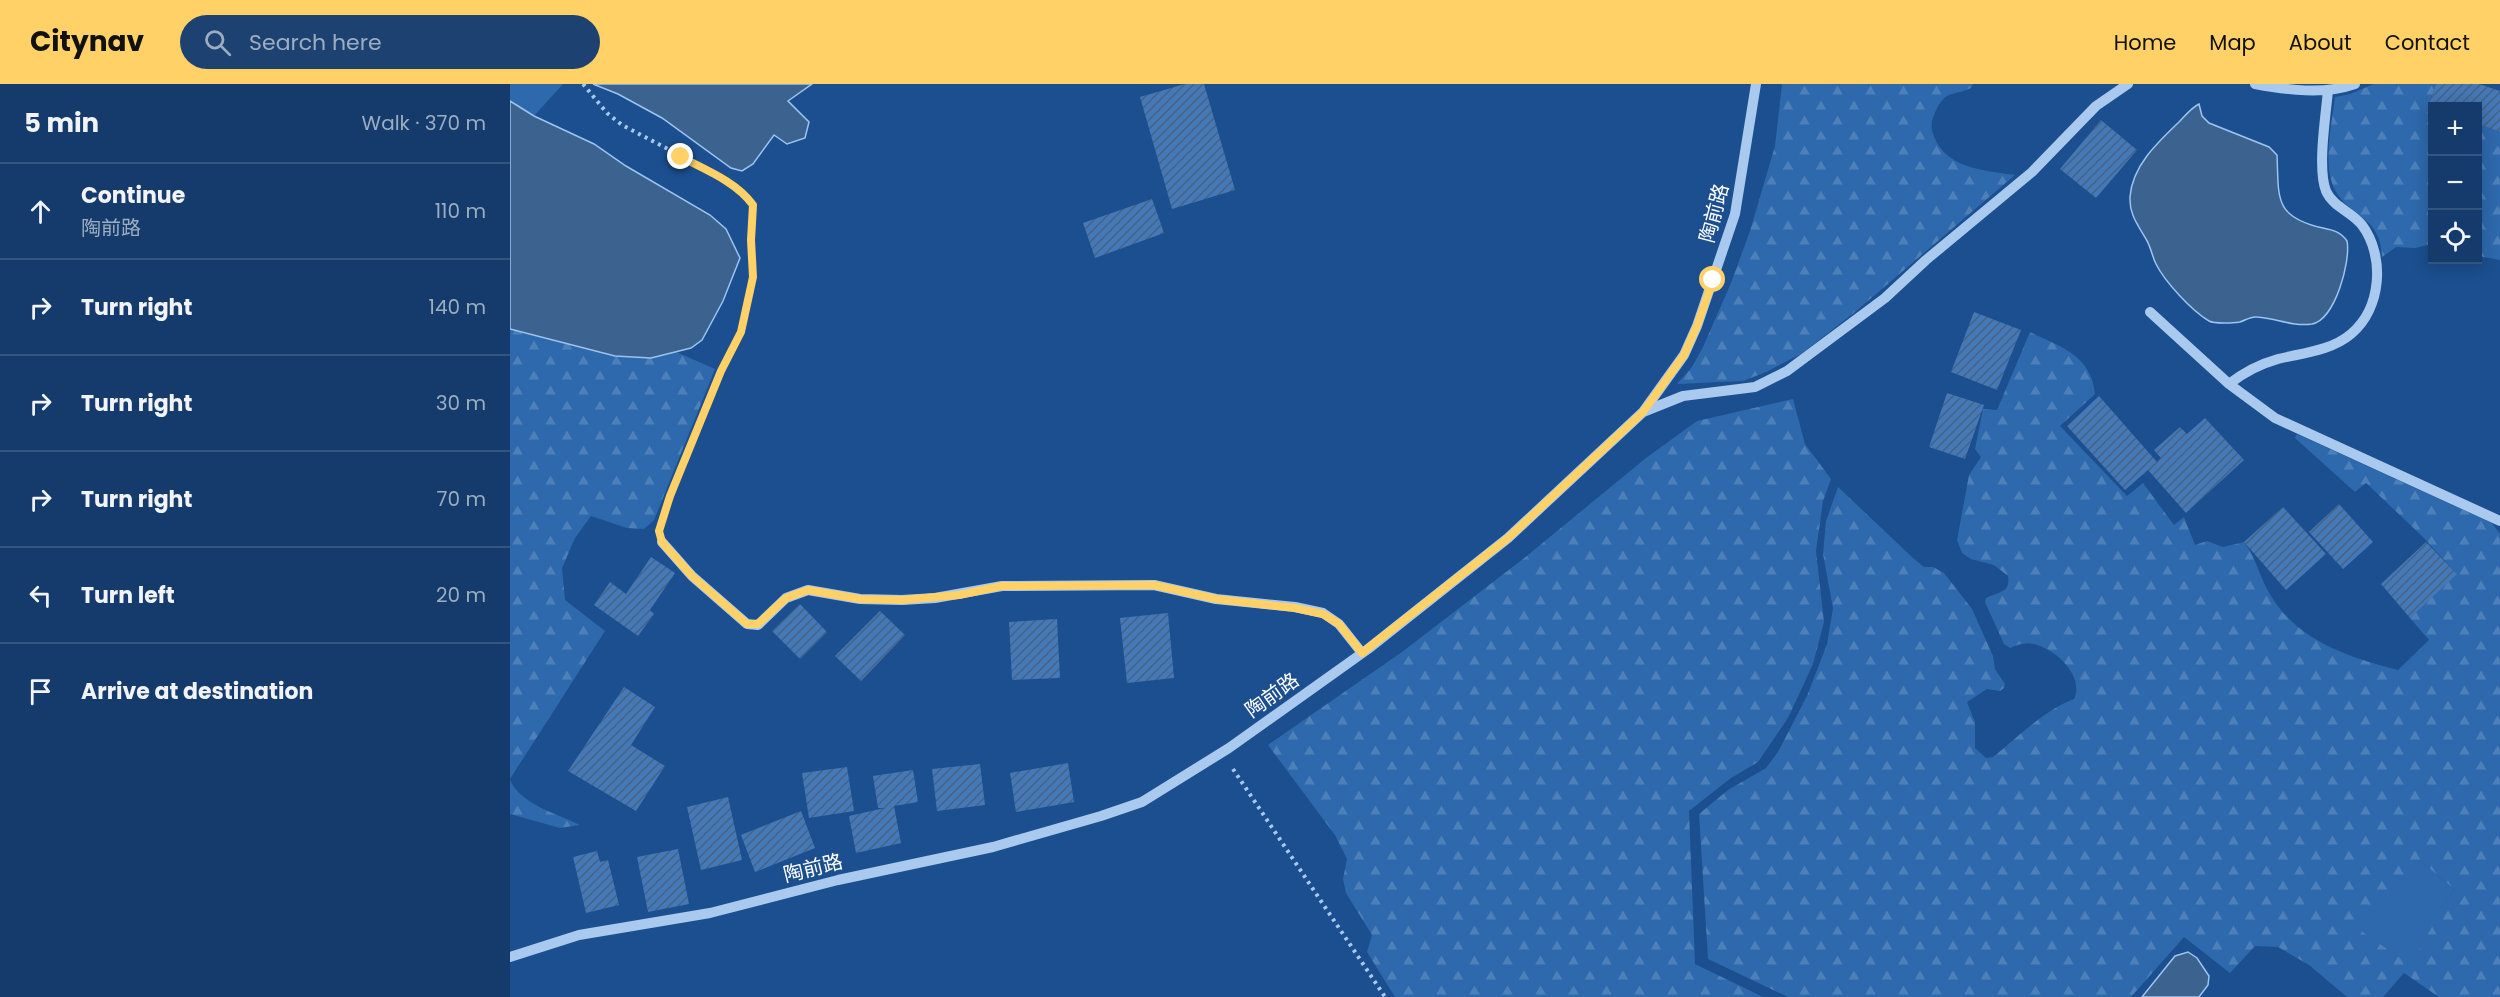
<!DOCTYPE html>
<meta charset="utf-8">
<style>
:root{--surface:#143b6b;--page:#1d4271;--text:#f1f3f6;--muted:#9dadc1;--line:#33557e;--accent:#ffd166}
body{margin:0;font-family:Poppins,"Noto Sans SC",sans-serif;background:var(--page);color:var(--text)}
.controls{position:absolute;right:18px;top:18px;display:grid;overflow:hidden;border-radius:0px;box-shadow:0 3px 15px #0003}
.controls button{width:54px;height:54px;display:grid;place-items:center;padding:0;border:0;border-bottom:2px solid var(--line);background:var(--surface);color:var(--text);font:30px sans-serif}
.stop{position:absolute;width:18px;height:18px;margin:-14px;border:4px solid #ffd166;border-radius:50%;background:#fff}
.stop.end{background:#ffd166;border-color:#fff;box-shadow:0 2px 6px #0008}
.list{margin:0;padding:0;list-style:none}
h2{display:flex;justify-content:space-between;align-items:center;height:78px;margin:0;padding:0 24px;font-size:26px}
h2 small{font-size:20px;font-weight:400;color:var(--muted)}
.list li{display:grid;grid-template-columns:39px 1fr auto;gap:18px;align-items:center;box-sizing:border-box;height:96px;padding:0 24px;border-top:2px solid var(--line)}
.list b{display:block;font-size:22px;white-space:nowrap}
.list p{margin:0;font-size:20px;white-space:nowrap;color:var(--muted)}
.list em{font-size:20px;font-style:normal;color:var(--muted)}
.icon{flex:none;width:33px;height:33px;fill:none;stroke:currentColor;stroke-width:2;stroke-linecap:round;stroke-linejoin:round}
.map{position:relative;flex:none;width:1990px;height:913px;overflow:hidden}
header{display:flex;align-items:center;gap:36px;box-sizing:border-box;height:84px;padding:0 30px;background:var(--accent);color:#111}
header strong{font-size:28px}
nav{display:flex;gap:33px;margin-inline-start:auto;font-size:21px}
.search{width:420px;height:54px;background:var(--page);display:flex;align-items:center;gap:15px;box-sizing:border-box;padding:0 21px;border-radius:33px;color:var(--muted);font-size:22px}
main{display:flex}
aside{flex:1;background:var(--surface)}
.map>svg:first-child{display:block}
</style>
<header>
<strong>Citynav</strong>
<div class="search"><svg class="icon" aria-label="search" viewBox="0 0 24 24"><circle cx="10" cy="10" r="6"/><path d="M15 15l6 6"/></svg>Search here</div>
<nav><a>Home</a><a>Map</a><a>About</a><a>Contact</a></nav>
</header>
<main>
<aside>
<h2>5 min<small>Walk · 370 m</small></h2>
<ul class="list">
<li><svg class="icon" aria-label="ahead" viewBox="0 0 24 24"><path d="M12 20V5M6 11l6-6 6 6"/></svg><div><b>Continue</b><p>陶前路</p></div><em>110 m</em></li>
<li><svg class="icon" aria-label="right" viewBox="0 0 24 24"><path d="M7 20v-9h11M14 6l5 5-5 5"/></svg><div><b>Turn right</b></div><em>140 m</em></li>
<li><svg class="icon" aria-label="right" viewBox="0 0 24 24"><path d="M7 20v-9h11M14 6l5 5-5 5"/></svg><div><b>Turn right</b></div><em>30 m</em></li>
<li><svg class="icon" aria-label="right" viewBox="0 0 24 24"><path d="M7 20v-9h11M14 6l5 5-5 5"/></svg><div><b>Turn right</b></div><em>70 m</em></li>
<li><svg class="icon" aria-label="left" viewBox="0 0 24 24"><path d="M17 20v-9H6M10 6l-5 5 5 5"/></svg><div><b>Turn left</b></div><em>20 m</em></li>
<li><svg class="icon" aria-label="arrive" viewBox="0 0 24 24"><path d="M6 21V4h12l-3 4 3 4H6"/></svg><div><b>Arrive at destination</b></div></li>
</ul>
</aside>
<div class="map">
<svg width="1990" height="913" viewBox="0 0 1990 913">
<defs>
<pattern id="forest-firs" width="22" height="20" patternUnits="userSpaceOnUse" patternTransform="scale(1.5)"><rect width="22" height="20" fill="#2e69ad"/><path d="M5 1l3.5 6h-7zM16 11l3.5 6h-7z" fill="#4d80b9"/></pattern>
<pattern id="building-hatch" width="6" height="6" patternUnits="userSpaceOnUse" patternTransform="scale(1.5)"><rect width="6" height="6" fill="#4478b7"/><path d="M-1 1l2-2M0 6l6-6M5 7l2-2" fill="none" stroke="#486282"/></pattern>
</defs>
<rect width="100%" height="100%" fill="#1b4f8f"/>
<path fill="url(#forest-firs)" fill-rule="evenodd" d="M1272,0H1463L1461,4C1454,8 1446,8 1439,11C1430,15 1426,26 1423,34C1420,42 1422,49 1426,57C1440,85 1477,87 1505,91L1345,228L1291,270L1256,288L1233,297L1167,300L1182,283L1193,263L1221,199L1240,147L1265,62Z
M1864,0H1926L1916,29L1922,32V160L1905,164L1886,163L1872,173C1871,132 1840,134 1825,106C1812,82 1822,39 1825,13L1840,10Z
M1968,40L1990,48V176L1968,172Z
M0,245L105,272L141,274L164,267L205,285L144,436L134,445L117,444L81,432L65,454L52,484L55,516L95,547L0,695Z
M1520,248C1551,263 1581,271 1585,310L1550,342L1617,412L1633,399L1664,441L1674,433L1685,461L1697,457L1713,463L1734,458C1746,473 1750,495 1761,512C1788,557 1840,574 1888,586L1919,556L1900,534L1946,489L1912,452L1856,399L1845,408L1785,354L1787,350L1982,439L1990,450V913H1929L1894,889L1873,913H1837L1799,881L1768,863L1745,862L1720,889L1674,853L1621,913H1278L1198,875L1189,730L1218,706L1256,684L1268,668L1297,612L1317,560L1323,524L1313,470L1316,437L1328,403L1403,474L1414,483H1423L1434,489L1462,525L1483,572L1485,585L1495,600L1494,604L1490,607L1477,605L1457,618L1465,638V664L1476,674L1483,673C1507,654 1534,626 1564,615C1575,592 1545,564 1523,560C1515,558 1507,561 1500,564L1494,560L1475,518L1476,514C1488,508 1501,509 1498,492L1484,481L1461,475L1452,469L1447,456L1459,391L1471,373L1465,365L1473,325L1487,326ZM1909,776L1945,806L1917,837Z
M1283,315L1295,360L1321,395L1313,417L1306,467L1314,538L1303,580L1278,634L1248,678L1221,694L1179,727L1185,880L1253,913H885L857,868L862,851L836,809L833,795L837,775L825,751L758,661L892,568L1013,475L1136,374L1187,337Z
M0,696C10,720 48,730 70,741L50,744L0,730Z"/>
<path fill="#2e69ad" d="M0,0H53L24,32L0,17Z
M1909,776L1945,806L1918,837L1922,843L1900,881L1847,844Z"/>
<path fill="#3c6290" stroke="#9cc4f0" stroke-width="1.5" d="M83,0H302L278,17L299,38L295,54L277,60L264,51L243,80L232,87L221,84L152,34L108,10Z
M0,17L24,32L84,60L116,82L200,131L216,145L230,174L213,217L192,256L181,264L141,274L105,272L0,245Z
M1689,20L1692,32L1699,39L1759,63L1767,71C1769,113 1763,133 1813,144C1823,146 1831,148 1837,157C1841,177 1825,236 1802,240C1782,243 1766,234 1747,233C1741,232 1736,236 1730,238C1724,239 1704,240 1699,237C1682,227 1655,198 1646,180C1642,172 1641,163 1636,155C1628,141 1619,130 1620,113C1622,82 1648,58 1669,38C1675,32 1681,24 1689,20Z
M1678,868L1687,874L1699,892L1698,901L1689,913H1632L1665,872Z"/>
<path fill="url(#building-hatch)" d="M675,0H694L725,106L662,125L630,13Z
M1926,0H1969L1990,7V48L1968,40V22H1922V32L1916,29Z
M1591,36L1627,66L1586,114L1550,85Z
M642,115L654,149L585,174L573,139Z
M1464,228L1511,246L1487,306L1441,288Z
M1437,309L1474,321L1455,375L1419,363Z
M1589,312L1647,378L1651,374L1644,366L1670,343L1677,350L1695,334L1734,376L1676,429L1638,386L1615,406L1557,342Z
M1829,420L1863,458L1833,485L1799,448Z
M1773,423L1816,470L1776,506L1734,458Z
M1916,458L1947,490L1900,534L1871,500Z
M141,473L165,489L140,526L144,530L128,552L84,521L100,498L116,510Z
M290,520L317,548L290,575L262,547Z
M370,527L395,551L351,597L325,572Z
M658,529L664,594L617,599L610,534Z
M547,535L550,594L502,596L499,538Z
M114,603L145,623L121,661L155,682L126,727L58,687Z
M558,679L564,718L506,728L500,689Z
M470,680L475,721L427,727L422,685Z
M337,683L344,727L299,734L292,689Z
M403,686L408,718L384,722L391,759L346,769L339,732L375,724H368L363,692Z
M218,713L232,776L191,786L177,723Z
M291,727L305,764L245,788L231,751Z
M168,765L179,820L138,828L127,773Z
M87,767L90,778L98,776L109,821L76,829L63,773Z"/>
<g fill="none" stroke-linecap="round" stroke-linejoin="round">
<path stroke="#a9c9ee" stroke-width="4" stroke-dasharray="3 4.5" stroke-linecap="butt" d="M73,0L97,29L112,41L198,86L232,109L239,116L244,125L241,156L243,193L231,248L211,287L152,437
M723,685L875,913"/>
<path stroke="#a9c9ee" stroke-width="10" d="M1745,0C1777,6 1814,11 1845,0
M1640,228L1719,300L1765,334L1990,437
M1719,300C1733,289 1750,280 1768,275C1792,269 1821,267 1841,250C1872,224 1875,172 1852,141C1842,128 1823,123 1816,107C1807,84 1816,31 1818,6
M1133,328L1173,312L1245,303L1277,287L1375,214L1416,176L1522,88L1586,22L1618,0
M152,458L182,492L237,540L248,541L276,514L298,506L350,515L392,516L425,514L492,502L644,501L706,515L785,523L813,529L829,540L852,569
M0,873L69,851L200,829L328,796L483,763L591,732L632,718L719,664L858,565L998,454L1133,328L1174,271L1187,242L1225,130L1246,0"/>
</g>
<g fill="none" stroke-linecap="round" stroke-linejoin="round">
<path stroke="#ffd166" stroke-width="8" d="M171,73C194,85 227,98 243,121L241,156L243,193L231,248L211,287L160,412L149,447L152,458L182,492L237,540H248L276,514L298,506L350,515L392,516L449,511L492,502L644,501L706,515L785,524L813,530L829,540L852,569L998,454L1133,328L1174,271L1187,242L1203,196"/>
</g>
<g text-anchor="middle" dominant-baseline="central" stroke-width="5" stroke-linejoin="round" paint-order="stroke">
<g font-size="20" fill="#fff" stroke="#1b4f8f">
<text transform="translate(1204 129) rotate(-75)">陶前路</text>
<text transform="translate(762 611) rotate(-36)">陶前路</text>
<text transform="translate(303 784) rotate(-14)">陶前路</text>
</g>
</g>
</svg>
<div class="controls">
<button>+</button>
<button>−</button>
<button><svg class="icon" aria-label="locate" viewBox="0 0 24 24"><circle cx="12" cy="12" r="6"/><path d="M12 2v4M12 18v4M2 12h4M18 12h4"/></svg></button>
</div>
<div class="stop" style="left:1203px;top:196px"></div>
<div class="stop end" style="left:171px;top:73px"></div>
</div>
</main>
